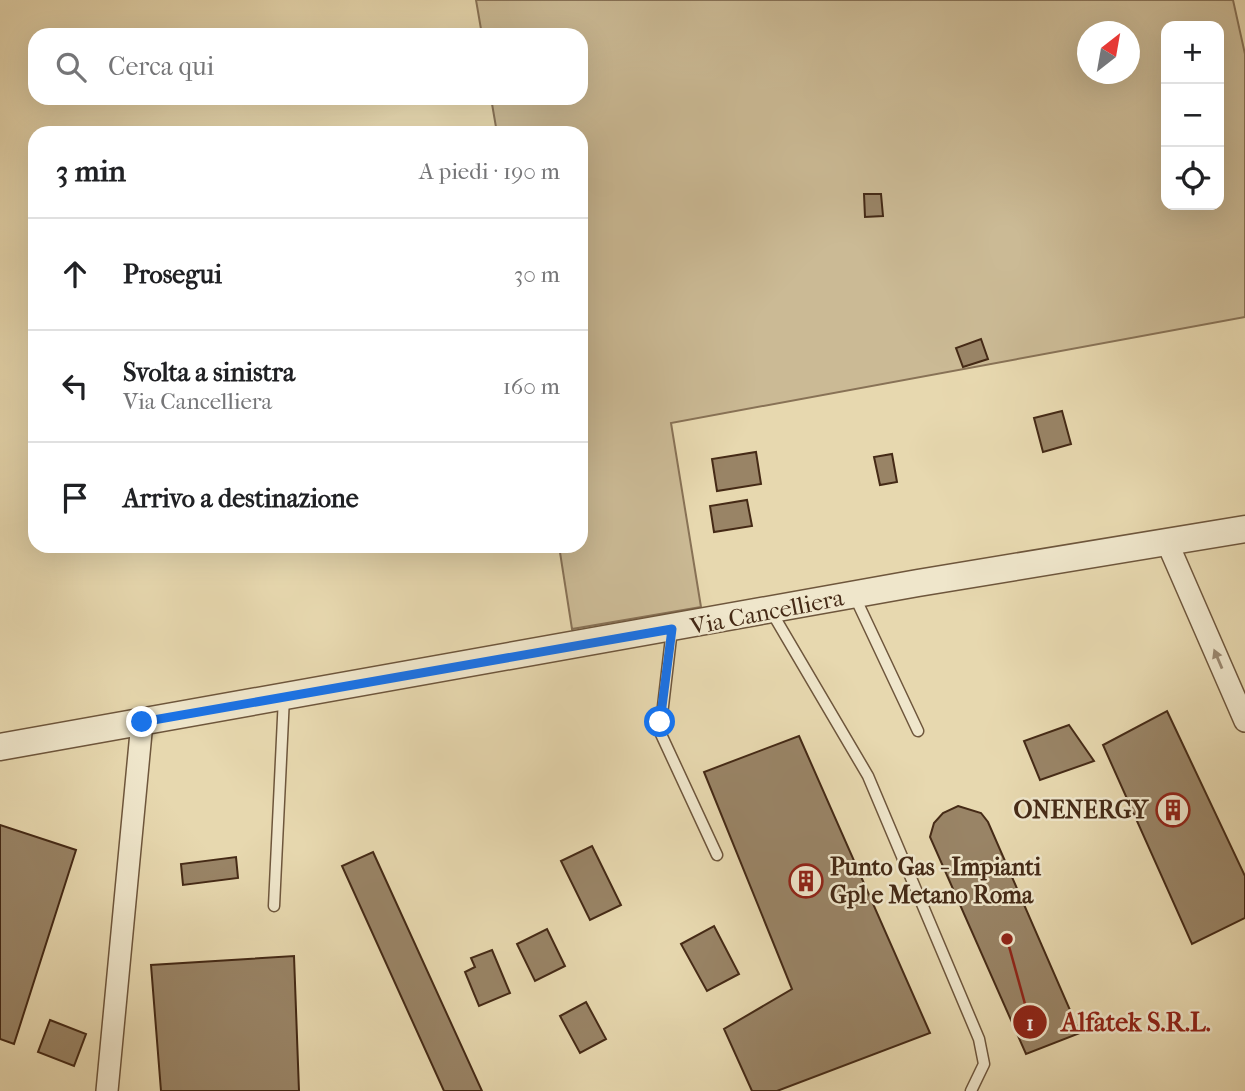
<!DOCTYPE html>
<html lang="it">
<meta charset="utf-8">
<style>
:root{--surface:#fff;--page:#f2f2f2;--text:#202124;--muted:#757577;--line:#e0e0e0}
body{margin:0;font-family:"IM FELL French Canon",serif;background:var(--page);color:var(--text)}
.controls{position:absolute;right:21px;top:21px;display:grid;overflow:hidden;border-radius:14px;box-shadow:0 7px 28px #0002}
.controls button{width:63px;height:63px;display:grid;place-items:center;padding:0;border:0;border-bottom:2px solid var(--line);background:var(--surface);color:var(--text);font:35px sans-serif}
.compass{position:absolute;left:1077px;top:21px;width:63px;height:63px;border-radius:50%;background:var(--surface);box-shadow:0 7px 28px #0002;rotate:31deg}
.stop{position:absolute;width:21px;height:21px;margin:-16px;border:5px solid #1a73e8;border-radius:50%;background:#fff}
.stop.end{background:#1a73e8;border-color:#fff;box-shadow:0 2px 7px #0008}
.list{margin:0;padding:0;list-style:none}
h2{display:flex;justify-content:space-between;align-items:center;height:91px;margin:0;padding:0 28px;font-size:30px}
h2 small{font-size:23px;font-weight:400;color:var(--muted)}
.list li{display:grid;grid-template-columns:46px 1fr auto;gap:21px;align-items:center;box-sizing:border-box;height:112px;padding:0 28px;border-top:2px solid var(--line)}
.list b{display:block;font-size:26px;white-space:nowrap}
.list p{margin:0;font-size:23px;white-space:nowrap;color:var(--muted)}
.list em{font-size:23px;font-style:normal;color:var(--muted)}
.icon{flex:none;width:38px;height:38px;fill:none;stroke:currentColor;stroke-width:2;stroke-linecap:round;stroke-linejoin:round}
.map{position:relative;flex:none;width:1245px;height:1091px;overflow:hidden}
.search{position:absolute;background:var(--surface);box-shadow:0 7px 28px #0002;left:28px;top:28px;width:560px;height:77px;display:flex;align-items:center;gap:18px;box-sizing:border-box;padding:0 24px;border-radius:21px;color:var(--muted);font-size:26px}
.panel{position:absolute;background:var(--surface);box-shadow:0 7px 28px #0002;left:28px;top:126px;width:560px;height:427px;border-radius:21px}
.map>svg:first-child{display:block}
</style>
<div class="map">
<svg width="1245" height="1091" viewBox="0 0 1245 1091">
<rect width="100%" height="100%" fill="#e7d8af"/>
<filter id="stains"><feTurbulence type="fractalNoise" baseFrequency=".00286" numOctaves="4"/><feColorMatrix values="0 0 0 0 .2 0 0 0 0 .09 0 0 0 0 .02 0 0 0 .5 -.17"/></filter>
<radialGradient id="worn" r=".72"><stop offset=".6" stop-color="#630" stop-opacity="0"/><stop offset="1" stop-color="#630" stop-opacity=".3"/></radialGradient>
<path fill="#cbba95" stroke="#887256" stroke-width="2" fill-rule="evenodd" d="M476,0H1233L1245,54V317L671,423L701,607L572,629L559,546H581V133H497L491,98H581V35H482ZM1166,26H1219V205H1166ZM1088,32H1130V74H1088Z"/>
<path fill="#998466" stroke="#452a16" stroke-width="2" d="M864,194H881L883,216L865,217Z
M981,339L988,359L963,367L956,348Z
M1062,411L1071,444L1043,452L1034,418Z
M756,452L761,484L717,491L712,459Z
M892,454L897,482L880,485L874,457Z
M747,500L752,526L714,532L710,506Z
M1167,711L1245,876V918L1192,944L1103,745Z
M1069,725L1094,761L1040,780L1024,741Z
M799,736L930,1033L777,1091H752L724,1029L792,989L704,772Z
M958,806L981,813L988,822L1080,1033L1026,1054L930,837L934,823L943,813Z
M0,825L76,850L14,1044L0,1039Z
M592,846L621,905L590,920L561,861Z
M373,852L482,1091H444L342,866Z
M236,857L238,878L183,885L181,864Z
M714,926L739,974L707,991L681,944Z
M547,929L565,966L535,981L517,944Z
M492,950L510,993L479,1006L465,972L475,967L471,958Z
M294,956L299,1091H161L151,965Z
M586,1002L606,1039L580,1053L560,1016Z
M50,1020L86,1034L74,1066L38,1052Z"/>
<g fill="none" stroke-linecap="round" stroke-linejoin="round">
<defs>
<path id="service" d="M854,595L918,731
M771,611L868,776L979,1039L984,1064L971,1091
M672,629L660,732L717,855
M274,906L284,697"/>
<path id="minor" d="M1167,542L1245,721
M107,1091L142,722"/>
<path id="tertiary" d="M0,747L918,583L1245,529"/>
</defs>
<use href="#service" stroke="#6e563c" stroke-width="13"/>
<use href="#minor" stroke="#6e563c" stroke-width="24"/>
<use href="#tertiary" stroke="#6e563c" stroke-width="29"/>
<use href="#service" stroke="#efe6cb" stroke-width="10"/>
<use href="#minor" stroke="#efe6cb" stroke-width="21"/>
<use href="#tertiary" stroke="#efe6cb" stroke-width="26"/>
</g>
<defs><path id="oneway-solid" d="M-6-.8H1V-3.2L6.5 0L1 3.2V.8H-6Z" transform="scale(1.75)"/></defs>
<use fill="#9a8870" href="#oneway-solid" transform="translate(1218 659) rotate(-113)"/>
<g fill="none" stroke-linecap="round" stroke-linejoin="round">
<path stroke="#1a73e8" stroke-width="9" d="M142,722L672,629L660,722"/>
</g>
<defs>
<symbol id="building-ring" viewBox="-11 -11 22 22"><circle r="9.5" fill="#efe6cb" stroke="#8f2418" stroke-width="1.5"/><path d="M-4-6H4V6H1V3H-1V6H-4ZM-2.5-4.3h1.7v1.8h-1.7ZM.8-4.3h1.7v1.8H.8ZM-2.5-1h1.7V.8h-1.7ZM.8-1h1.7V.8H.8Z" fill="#8f2418"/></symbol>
</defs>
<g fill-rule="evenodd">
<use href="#building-ring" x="1154" y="791" width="38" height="38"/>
<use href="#building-ring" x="787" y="862" width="38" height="38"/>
</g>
<g text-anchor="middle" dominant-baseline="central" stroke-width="5" stroke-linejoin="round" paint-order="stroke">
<g font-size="24" fill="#452a16" stroke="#efe6cb">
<text transform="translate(767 612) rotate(-11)">Via Cancelliera</text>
</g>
<g font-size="24" font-weight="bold" fill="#452a16" stroke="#efe6cb" text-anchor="end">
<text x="1148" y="810">ONENERGY</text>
<text x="830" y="867" text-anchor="start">Punto Gas - Impianti<tspan x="830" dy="28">Gpl e Metano Roma</tspan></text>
</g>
</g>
<path fill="none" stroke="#8f2418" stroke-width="2.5" d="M1007 939L1030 1022"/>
<g fill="#8f2418" stroke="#efe6cb" stroke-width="2.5">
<circle cx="1007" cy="939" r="7"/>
<circle cx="1030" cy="1022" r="18"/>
</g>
<g font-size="21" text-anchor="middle" font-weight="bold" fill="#fff">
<text x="1030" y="1030">1</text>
</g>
<g font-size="26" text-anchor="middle" font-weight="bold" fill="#8f2418" stroke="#efe6cb" stroke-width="5" stroke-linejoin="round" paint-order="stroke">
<text x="1136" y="1031">Alfatek S.R.L.</text>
</g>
<rect width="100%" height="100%" filter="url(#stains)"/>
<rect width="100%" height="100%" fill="url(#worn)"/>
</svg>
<div class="controls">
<button>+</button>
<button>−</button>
<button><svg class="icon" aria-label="locate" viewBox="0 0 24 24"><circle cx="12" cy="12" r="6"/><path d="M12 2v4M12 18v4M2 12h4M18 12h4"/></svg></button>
</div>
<svg class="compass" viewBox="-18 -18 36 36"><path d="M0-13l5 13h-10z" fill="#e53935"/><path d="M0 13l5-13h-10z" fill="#757577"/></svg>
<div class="stop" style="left:660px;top:722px"></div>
<div class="stop end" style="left:142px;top:722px"></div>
<div class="search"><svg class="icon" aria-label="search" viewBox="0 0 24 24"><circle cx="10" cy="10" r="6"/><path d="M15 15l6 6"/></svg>Cerca qui</div>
<section class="panel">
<h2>3 min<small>A piedi · 190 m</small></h2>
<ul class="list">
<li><svg class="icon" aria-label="ahead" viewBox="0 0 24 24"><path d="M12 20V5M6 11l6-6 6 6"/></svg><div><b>Prosegui</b></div><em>30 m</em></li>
<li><svg class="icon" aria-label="left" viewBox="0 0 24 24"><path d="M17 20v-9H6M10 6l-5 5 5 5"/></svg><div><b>Svolta a sinistra</b><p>Via Cancelliera</p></div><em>160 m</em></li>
<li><svg class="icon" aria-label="arrive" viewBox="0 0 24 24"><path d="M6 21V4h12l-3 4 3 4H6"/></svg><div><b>Arrivo a destinazione</b></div></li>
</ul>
</section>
</div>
